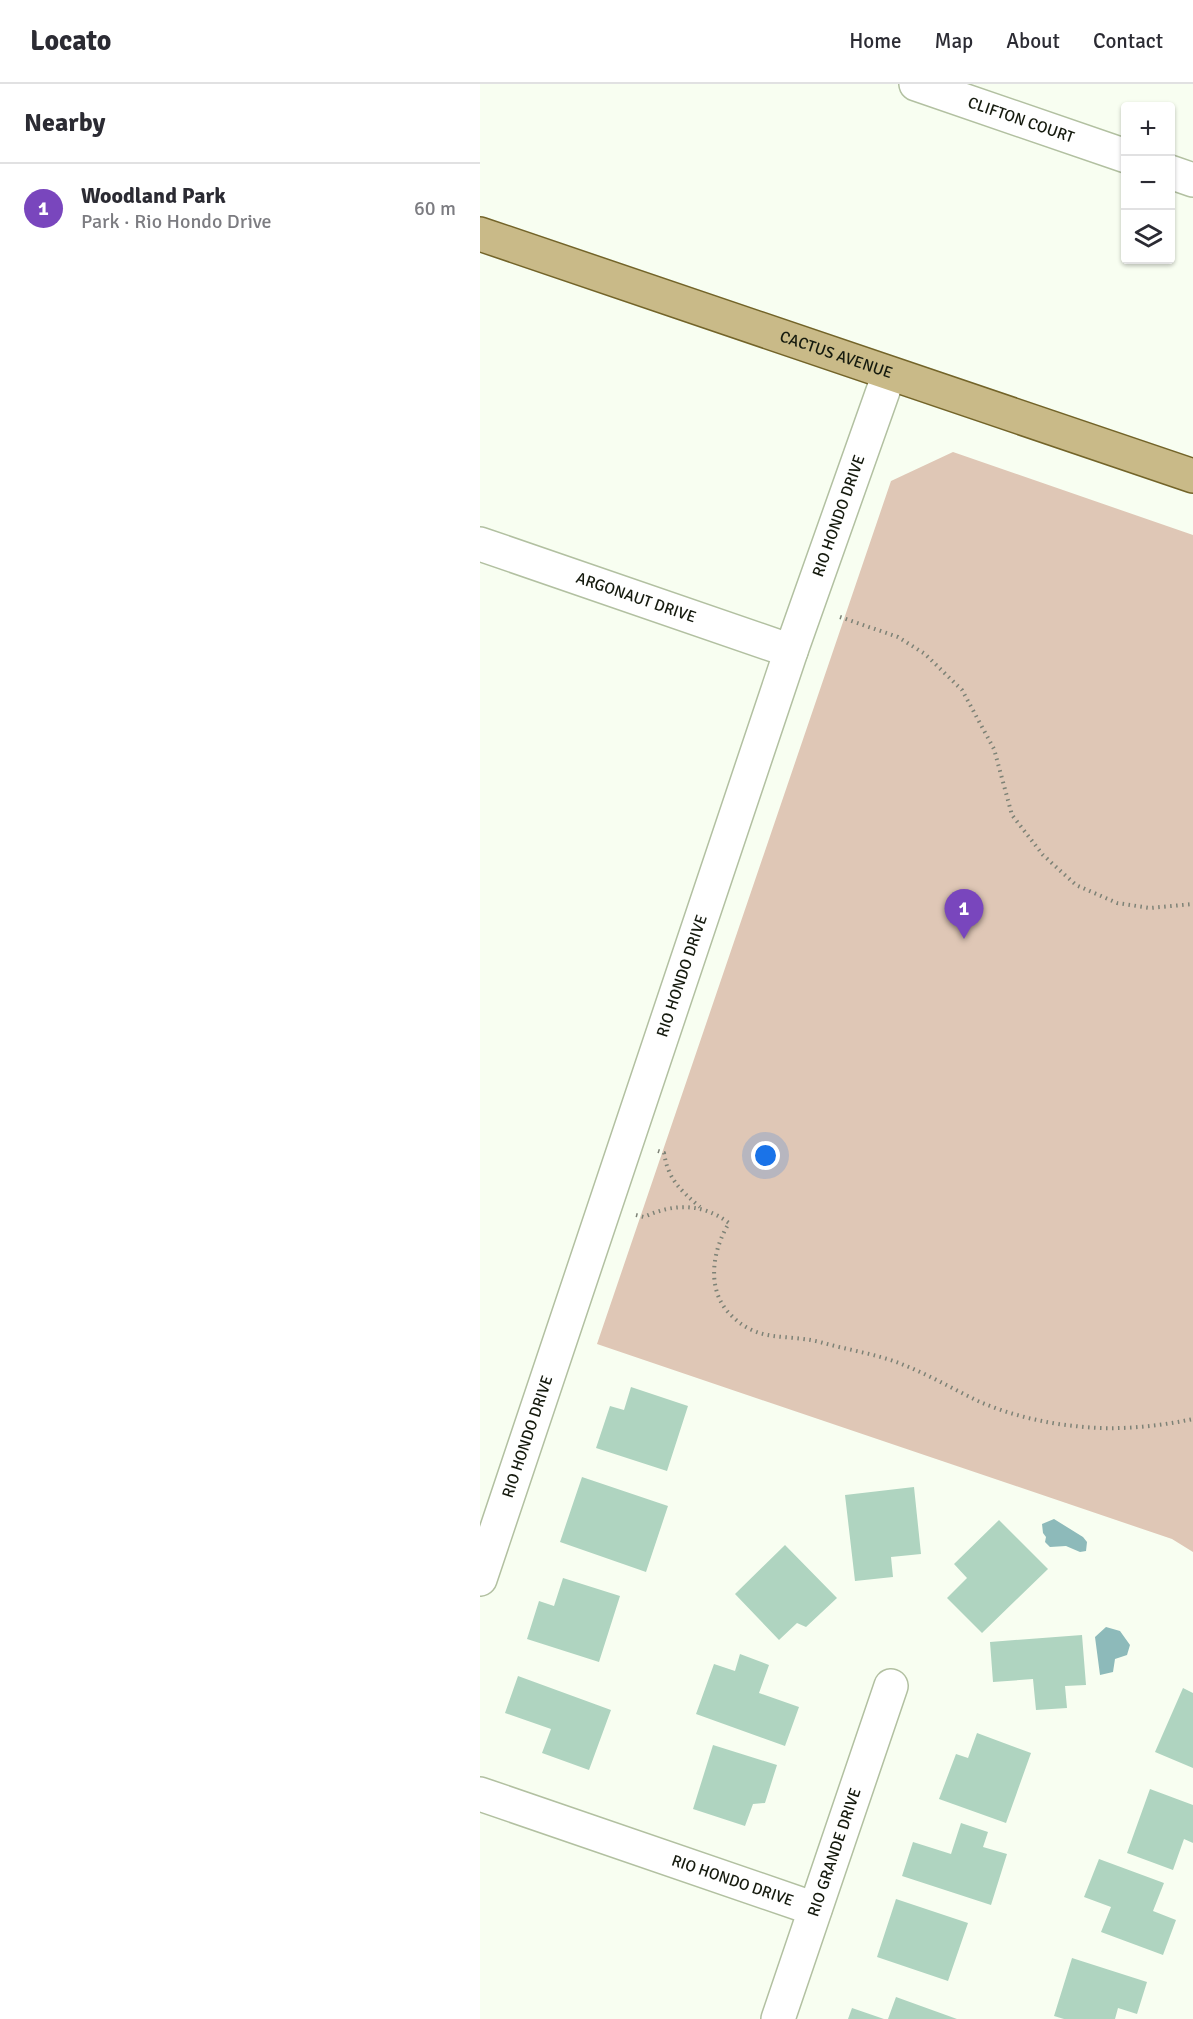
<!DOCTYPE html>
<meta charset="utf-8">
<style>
:root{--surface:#fff;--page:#f2f2f3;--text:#2b2b33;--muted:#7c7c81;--line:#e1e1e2;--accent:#7946bd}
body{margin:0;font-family:Signika,sans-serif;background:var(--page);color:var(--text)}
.controls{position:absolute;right:18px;top:18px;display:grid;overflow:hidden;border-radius:6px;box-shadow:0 2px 4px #0004}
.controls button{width:54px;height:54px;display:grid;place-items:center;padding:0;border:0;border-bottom:2px solid var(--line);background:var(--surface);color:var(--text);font:30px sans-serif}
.you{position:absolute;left:286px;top:1072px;width:21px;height:21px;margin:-15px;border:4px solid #fff;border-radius:50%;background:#1a73e8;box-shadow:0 0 0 9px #1a73e833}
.badge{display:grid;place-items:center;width:39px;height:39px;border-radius:50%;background:var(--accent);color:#fff;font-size:20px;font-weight:700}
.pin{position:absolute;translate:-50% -50px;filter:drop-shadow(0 2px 3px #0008)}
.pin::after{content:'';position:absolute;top:32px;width:21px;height:18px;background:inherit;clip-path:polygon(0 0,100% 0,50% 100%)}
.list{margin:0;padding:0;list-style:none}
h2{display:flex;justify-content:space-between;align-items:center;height:78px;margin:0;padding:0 24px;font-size:26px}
h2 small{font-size:20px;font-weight:400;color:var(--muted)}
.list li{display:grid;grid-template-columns:39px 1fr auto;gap:18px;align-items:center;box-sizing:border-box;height:90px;padding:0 24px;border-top:2px solid var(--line)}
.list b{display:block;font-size:22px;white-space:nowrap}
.list p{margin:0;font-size:20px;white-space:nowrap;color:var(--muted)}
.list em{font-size:20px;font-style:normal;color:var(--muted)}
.icon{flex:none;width:33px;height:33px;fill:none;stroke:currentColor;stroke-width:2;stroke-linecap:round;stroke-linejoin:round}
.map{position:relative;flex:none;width:713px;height:1935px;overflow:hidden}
header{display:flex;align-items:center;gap:36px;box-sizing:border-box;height:84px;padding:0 30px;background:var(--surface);border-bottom:2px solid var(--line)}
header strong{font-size:28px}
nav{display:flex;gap:33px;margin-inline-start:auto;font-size:21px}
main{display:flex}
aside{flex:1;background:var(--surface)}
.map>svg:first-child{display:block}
</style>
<header>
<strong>Locato</strong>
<nav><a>Home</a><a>Map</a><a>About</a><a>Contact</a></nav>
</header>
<main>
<aside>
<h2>Nearby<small></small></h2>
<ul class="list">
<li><span class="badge">1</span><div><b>Woodland Park</b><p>Park · Rio Hondo Drive</p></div><em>60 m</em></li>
</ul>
</aside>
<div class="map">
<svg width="713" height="1935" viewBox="0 0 713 1935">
<rect width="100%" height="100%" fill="#f8fef1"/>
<path fill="#dfc7b6" d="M473,368L713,451V1468L692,1455L117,1260L411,397Z"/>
<path fill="#8dbaba" d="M574,1435L603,1453L607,1458L606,1467L600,1468L586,1462L570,1463L565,1458L566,1453L563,1449L562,1440Z
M626,1543L640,1547L650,1561L647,1571L635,1575L633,1588L620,1591L615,1553Z"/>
<path fill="#afd4c0" d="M151,1303L208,1322L187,1387L116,1364L130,1322L144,1326Z
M102,1393L188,1422L166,1488L80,1458Z
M434,1403L441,1470L411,1473L413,1493L375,1497L365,1411Z
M519,1436L568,1485L502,1549L467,1514L487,1494L474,1480Z
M305,1461L357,1514L326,1543L317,1539L299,1556L255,1510Z
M83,1494L140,1512L119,1578L47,1555L59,1517L74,1522Z
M602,1551L606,1601L585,1602L587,1624L556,1626L553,1595L513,1598L510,1558Z
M260,1570L289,1581L279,1609L319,1623L305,1662L216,1630L234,1580L255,1587Z
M38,1592L131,1626L109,1686L62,1669L71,1645L25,1629Z
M703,1604L713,1609V1684L675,1668Z
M497,1649L551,1669L526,1739L459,1715L476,1670L488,1674Z
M233,1661L297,1681L285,1719L273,1720L265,1742L213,1725Z
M670,1705L713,1721V1759L704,1755L693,1786L647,1769Z
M481,1739L508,1748L503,1763L527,1770L511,1821L422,1792L433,1758L471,1770Z
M619,1775L684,1799L673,1827L696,1836L683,1871L621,1848L631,1823L604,1813Z
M416,1815L488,1839L468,1897L397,1873Z
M592,1874L667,1898L657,1930L638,1924L635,1935H584L574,1932Z
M416,1913L477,1935H408Z
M372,1924L404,1935H368Z"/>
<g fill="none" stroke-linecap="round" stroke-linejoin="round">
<defs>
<g id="minor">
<path id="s1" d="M436,0L646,72"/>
<path d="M690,88L713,96"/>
<path id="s2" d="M0,460L311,567"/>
<path id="s3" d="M0,1495L311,567L409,290"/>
<path id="s4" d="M0,1710L335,1825"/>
<path id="s5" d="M298,1935L411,1602"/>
</g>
<g id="major">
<path id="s6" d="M0,150L713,392"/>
</g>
</defs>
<use href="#minor" stroke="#b2c0a1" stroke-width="36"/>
<use href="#major" stroke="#736429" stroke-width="36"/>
<path stroke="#7d8276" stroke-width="4" stroke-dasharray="1.5 4.5" stroke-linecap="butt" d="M360,533L418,553L445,570L482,606L514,665L532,731L563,771L596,801L637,819L670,824L713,820
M178,1067L184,1069C188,1095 200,1106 220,1123
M156,1131L164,1133C194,1119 222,1119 249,1139C233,1165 226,1203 248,1228C277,1260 304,1249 340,1258C367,1266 398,1270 424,1281C449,1291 473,1305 498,1317C527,1330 563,1339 595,1342C633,1347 675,1343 713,1335"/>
<use href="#minor" stroke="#fff" stroke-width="33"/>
<use href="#major" stroke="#c9ba88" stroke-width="33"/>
</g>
<g text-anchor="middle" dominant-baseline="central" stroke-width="5" stroke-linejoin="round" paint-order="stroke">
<g font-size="16" fill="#151a0e" stroke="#fff">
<text stroke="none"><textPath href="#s1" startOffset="111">CLIFTON COURT</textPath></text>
<text stroke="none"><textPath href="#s6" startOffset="376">CACTUS AVENUE</textPath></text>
<text stroke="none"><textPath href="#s3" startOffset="1122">RIO HONDO DRIVE</textPath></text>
<text stroke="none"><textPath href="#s2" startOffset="165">ARGONAUT DRIVE</textPath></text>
<text stroke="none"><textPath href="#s3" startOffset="636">RIO HONDO DRIVE</textPath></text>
<text stroke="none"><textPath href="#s3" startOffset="150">RIO HONDO DRIVE</textPath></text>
<text stroke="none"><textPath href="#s5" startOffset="176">RIO GRANDE DRIVE</textPath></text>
<text stroke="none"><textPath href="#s4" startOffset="267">RIO HONDO DRIVE</textPath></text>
</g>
</g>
</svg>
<div class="controls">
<button>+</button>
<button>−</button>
<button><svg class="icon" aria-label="layers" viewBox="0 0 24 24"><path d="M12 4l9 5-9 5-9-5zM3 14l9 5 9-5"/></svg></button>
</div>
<div class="you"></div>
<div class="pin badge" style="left:484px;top:855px">1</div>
</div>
</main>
